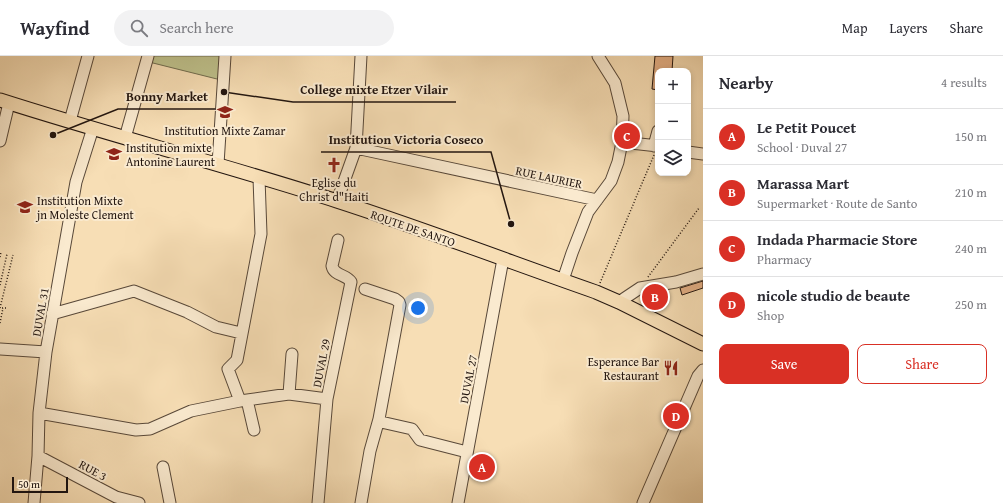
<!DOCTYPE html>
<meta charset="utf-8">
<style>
:root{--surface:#fff;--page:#f2f2f3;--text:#2b2b33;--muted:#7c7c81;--line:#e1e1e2;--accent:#d93025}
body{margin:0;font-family:"Gentium Book Plus",serif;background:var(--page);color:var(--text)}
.controls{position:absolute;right:12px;top:12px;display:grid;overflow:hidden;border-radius:8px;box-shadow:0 2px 6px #0003}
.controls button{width:36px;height:36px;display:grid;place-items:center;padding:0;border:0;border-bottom:1px solid var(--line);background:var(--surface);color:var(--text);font:20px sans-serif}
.scale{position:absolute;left:12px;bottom:10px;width:56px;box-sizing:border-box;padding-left:4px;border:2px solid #231610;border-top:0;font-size:11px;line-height:14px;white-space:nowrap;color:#231610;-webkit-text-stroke:3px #faeacf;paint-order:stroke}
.you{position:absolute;left:418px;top:252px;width:14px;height:14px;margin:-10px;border:3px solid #fff;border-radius:50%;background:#1a73e8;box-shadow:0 0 0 6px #1a73e833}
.badge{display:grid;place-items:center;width:26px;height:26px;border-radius:50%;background:var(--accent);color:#fff;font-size:13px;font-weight:700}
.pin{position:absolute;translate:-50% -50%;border:2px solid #fff;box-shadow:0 1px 4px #0006}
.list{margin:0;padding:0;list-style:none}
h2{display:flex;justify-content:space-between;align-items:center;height:52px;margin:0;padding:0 16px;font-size:17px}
h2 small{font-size:13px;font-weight:400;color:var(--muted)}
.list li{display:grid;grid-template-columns:26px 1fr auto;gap:12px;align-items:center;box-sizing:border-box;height:56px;padding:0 16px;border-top:1px solid var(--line)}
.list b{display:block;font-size:15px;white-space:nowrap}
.list p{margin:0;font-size:13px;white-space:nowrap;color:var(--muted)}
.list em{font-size:13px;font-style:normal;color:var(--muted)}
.actions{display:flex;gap:8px;padding:12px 16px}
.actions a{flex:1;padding:9px 0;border:1px solid var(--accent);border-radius:8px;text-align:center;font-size:14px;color:var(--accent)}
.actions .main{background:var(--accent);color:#fff}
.icon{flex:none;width:22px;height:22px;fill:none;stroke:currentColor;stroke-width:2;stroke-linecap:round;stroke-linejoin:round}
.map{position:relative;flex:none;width:703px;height:447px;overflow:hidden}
header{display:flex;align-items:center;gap:24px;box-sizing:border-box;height:56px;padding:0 20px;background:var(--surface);border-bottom:1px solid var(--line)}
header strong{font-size:19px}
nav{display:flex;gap:22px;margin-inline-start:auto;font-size:14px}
.search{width:280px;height:36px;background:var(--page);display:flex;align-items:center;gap:10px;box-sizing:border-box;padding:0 14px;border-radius:22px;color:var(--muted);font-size:15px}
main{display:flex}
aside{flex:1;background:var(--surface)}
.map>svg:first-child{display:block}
</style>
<header>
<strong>Wayfind</strong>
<div class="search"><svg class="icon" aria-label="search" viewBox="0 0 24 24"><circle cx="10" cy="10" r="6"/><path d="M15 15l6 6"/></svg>Search here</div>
<nav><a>Map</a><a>Layers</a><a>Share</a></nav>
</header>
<main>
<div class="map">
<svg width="703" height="447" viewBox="0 0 703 447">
<rect width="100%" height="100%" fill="#f7deb5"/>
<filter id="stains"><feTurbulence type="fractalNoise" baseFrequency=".005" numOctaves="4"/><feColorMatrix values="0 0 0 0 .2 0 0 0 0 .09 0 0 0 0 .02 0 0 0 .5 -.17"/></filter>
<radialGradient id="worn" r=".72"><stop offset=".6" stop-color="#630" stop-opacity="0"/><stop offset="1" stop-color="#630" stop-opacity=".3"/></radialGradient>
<path fill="#bec18c" stroke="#706c4e" d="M146,0H225V25L145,5Z"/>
<path fill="#e5b187" stroke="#231610" d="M655,0H673L672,15H658V34L652,33Z
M703,225V232L682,239L680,232Z
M667,235L664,247L645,240V238Z"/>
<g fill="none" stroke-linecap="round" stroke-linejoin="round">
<defs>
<path id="minor" d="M70,65L88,0
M125,82L148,0
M0,85L9,47
M622,86L658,90
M654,90L658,75
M356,92L597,144
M688,96L703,98
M218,108L225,0
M337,145L356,92L361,0
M563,224L572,197L588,156L611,125L618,106L622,86L623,60L615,27L598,0
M365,233L395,243L399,246L400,249L379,363L381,366L412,373L420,384L467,396
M619,246L640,232L676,226L703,218
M52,258L134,235L187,256L216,271L241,277
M0,293L46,296
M289,338L292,298
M247,344L254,374
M240,345L228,313L237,304L261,178L259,122
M39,357L136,374L150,373L191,355L240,345L289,338L327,343
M38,400L116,441L139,447
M163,411L170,447
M34,447L38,400L39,357L46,296L76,126L93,72
M318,447L327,343L351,226C346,218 334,220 332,210L338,184
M361,447L370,395L379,363
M458,447L503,203
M643,447L698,320L703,314"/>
<path id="major" d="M0,44C112,80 226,109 337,145C424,173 510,206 596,236L619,246L703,288"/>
</defs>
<use href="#minor" stroke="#584839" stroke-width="13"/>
<use href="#major" stroke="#231610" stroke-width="15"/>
<path stroke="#231610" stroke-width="1.5" stroke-dasharray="1 2" stroke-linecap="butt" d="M0,201L1,196
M648,221L699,152
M600,227L654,99
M0,229L7,198
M6,252H0L13,199
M0,267L3,252"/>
<use href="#minor" stroke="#faeacf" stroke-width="11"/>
<use href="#major" stroke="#f7deb5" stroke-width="13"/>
</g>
<defs>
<symbol id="school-bare" viewBox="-9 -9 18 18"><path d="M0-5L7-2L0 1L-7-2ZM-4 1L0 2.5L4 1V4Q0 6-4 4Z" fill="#8f2418" stroke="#faeacf" stroke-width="2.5" paint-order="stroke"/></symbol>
<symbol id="church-bare" viewBox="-9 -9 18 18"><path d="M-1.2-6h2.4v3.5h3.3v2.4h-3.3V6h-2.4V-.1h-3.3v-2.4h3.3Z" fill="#8f2418" stroke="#faeacf" stroke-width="2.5" paint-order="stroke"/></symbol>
<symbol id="restaurant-bare" viewBox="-9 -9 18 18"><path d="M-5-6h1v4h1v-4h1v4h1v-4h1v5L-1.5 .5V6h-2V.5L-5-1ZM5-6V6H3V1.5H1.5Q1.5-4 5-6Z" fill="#8f2418" stroke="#faeacf" stroke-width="2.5" paint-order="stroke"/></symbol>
</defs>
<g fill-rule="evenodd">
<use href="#school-bare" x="214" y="45" width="22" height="22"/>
<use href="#school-bare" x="103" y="87" width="22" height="22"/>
<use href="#church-bare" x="323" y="98" width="22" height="22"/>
<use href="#school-bare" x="14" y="140" width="22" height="22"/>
<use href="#restaurant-bare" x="660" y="301" width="22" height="22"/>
</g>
<g text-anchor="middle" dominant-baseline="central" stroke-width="4" stroke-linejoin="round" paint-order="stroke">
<g font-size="12" fill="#231610" stroke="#faeacf">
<text x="225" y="74">Institution Mixte Zamar</text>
<text x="126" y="91" text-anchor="start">Institution mixte<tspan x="126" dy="14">Antonine Laurent</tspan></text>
<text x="334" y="126">Eglise du<tspan x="334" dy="14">Christ d"Haiti</tspan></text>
<text x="37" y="144" text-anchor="start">Institution Mixte<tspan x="37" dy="14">jn Moleste Clement</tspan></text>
<text x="659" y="305" text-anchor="end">Esperance Bar<tspan x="659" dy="14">Restaurant</tspan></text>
</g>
<g font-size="12" fill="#231610" stroke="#faeacf">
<text transform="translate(549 121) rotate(12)">RUE LAURIER</text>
<text transform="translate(413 172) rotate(19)">ROUTE DE SANTO</text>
<text transform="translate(40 256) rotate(-80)">DUVAL 31</text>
<text transform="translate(321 307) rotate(-79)">DUVAL 29</text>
<text transform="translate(468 323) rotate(-79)">DUVAL 27</text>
<text transform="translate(93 414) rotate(28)">RUE 3</text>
</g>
</g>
<path fill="none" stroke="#231610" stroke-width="1.5" d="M224 36L293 46H456M53 79L118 53H216M511 168L491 96H321"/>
<g fill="#231610" stroke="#faeacf" stroke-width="1.5">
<circle cx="224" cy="36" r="4"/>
<circle cx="53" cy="79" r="4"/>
<circle cx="511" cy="168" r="4"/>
</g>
<g font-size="13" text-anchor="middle" font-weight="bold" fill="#231610" stroke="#faeacf" stroke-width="4" stroke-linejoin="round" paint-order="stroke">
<text x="374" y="38">College mixte Etzer Vilair</text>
<text x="167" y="45">Bonny Market</text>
<text x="406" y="88">Institution Victoria Coseco</text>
</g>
<rect width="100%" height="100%" filter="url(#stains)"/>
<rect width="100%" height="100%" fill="url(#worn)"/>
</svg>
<div class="controls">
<button>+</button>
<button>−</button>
<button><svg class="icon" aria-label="layers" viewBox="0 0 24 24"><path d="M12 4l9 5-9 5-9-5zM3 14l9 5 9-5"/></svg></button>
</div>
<div class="scale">50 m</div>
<div class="you"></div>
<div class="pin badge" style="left:482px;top:411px">A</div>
<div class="pin badge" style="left:655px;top:241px">B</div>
<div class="pin badge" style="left:627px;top:80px">C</div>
<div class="pin badge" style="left:676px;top:360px">D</div>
</div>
<aside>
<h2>Nearby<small>4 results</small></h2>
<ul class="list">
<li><span class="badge">A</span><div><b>Le Petit Poucet</b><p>School · Duval 27</p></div><em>150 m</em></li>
<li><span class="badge">B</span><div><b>Marassa Mart</b><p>Supermarket · Route de Santo</p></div><em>210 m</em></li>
<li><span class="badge">C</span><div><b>Indada Pharmacie Store</b><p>Pharmacy</p></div><em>240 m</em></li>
<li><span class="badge">D</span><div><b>nicole studio de beaute</b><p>Shop</p></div><em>250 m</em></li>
</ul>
<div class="actions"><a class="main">Save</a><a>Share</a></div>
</aside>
</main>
